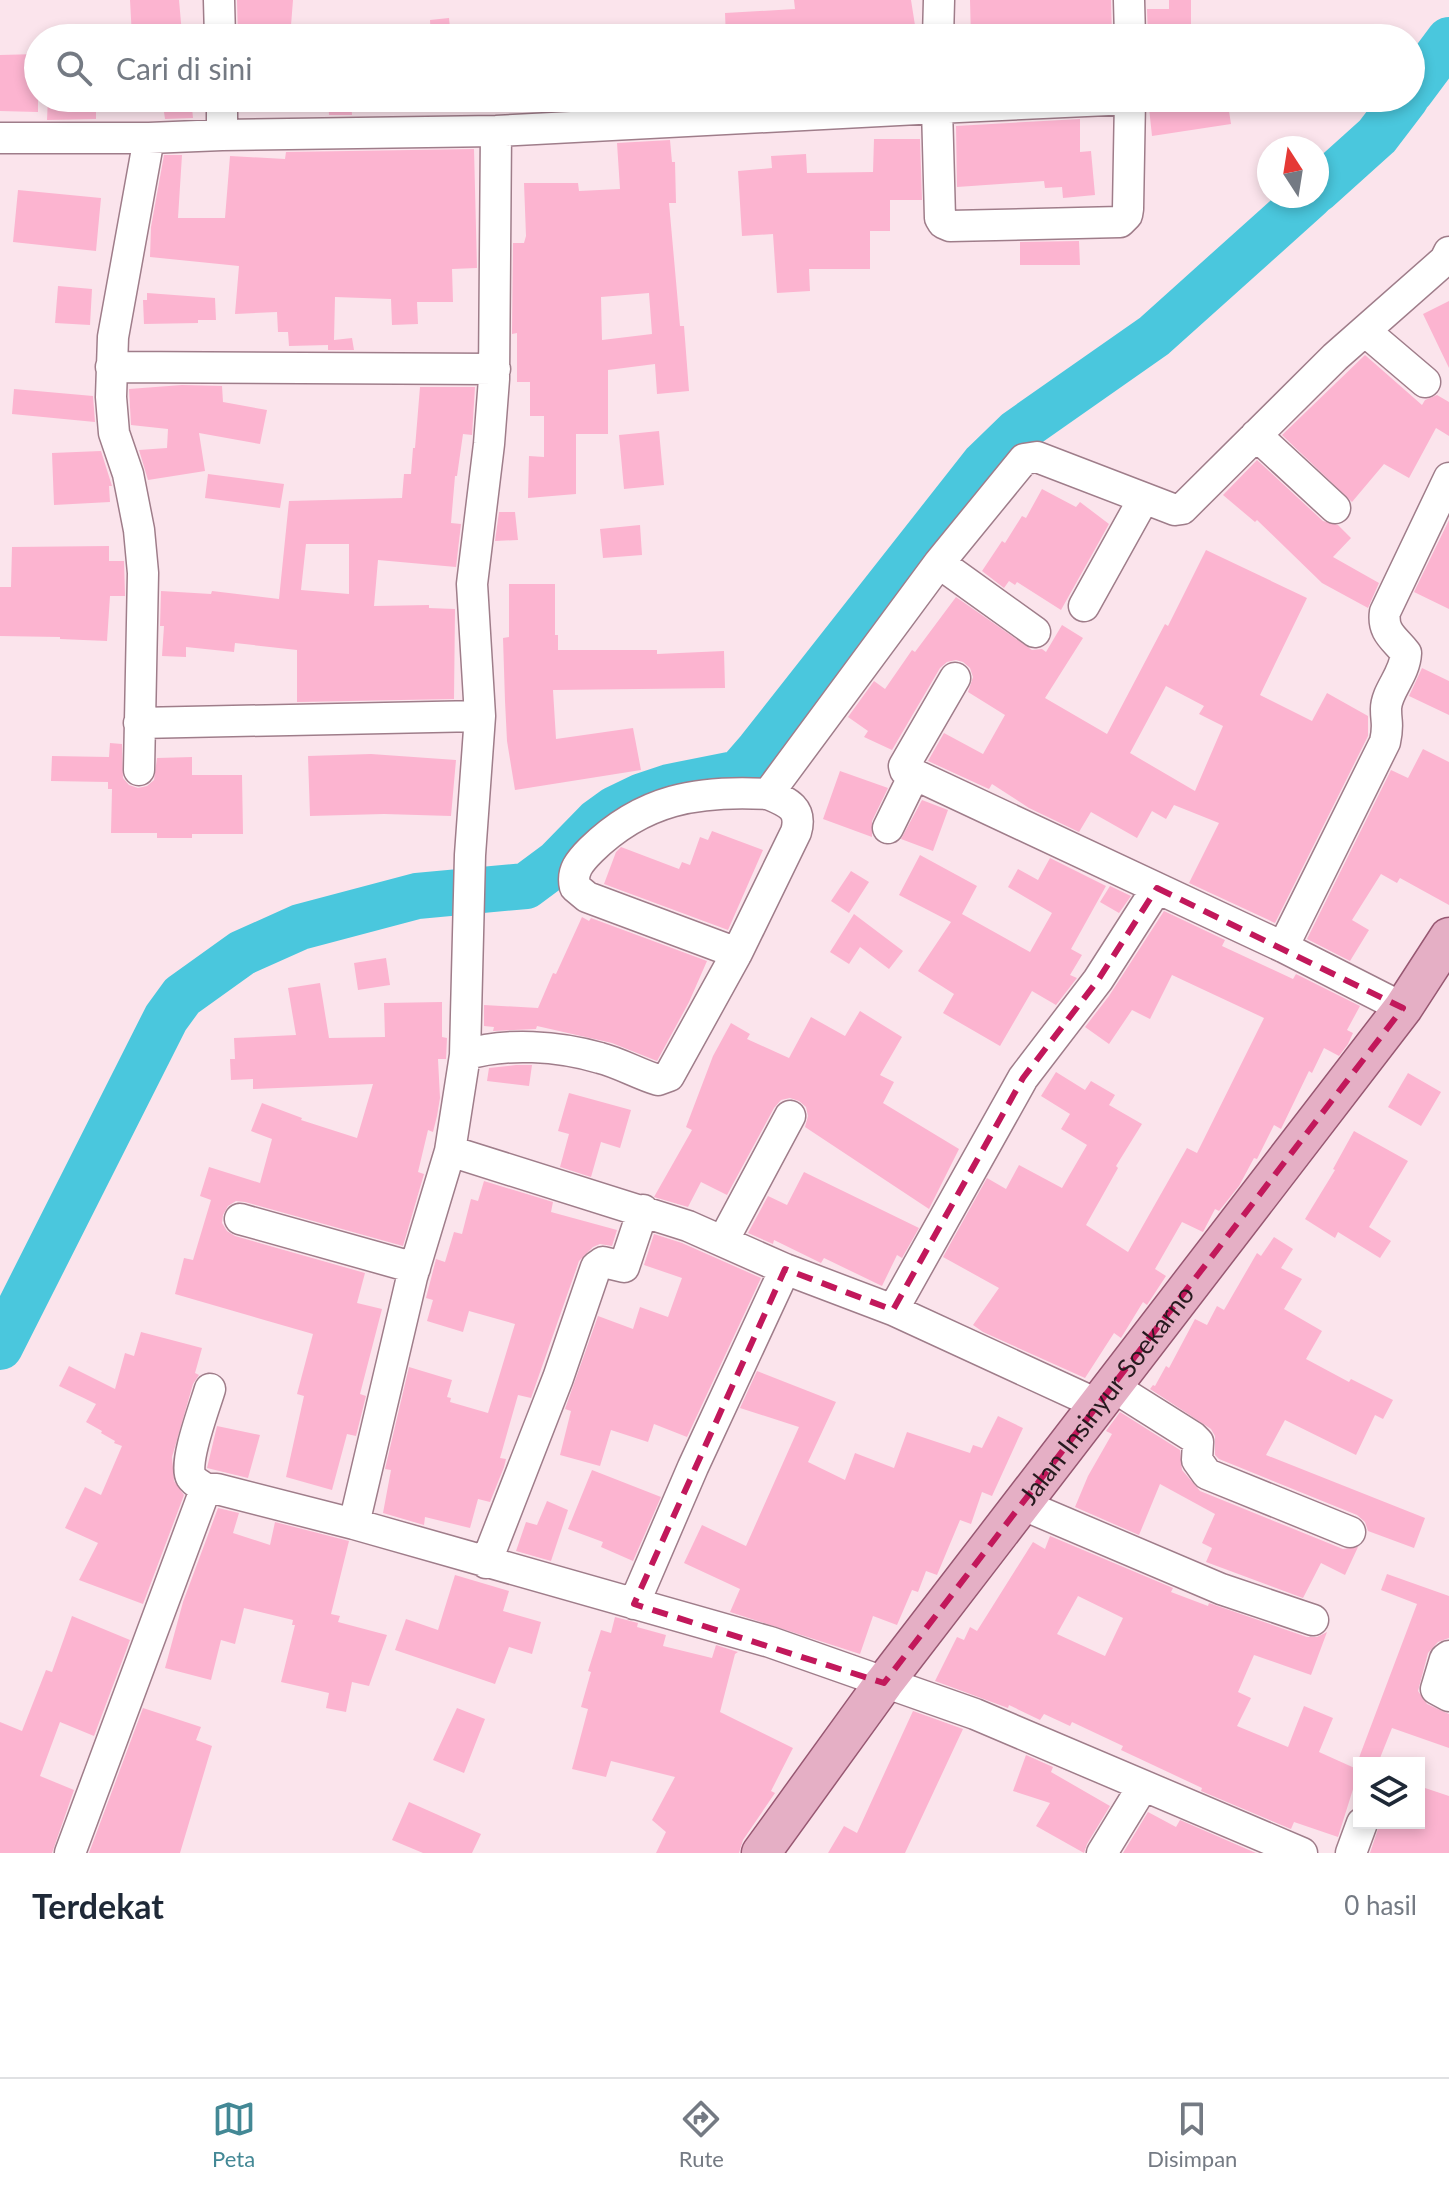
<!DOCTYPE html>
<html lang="id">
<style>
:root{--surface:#fff;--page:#f6f6f7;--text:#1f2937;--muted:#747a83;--line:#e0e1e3;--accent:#438895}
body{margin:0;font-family:Lato,sans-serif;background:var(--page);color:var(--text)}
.controls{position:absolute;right:24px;bottom:24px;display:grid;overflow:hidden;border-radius:0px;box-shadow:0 4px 12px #0003}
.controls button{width:72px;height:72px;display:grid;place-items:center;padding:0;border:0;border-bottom:2px solid var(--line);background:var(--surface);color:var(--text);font:40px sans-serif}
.compass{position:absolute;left:1257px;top:136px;width:72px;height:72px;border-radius:50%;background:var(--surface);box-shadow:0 4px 12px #0003;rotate:348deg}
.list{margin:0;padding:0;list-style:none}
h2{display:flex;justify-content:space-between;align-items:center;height:104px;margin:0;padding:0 32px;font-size:34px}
h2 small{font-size:26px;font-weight:400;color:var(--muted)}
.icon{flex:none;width:44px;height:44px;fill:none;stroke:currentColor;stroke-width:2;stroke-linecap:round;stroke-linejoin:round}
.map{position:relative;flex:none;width:1449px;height:1853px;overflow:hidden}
.search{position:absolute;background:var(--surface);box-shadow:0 4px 12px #0003;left:24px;right:24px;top:24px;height:88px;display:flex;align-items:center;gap:20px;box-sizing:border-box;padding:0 28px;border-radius:44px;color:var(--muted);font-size:30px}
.sheet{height:224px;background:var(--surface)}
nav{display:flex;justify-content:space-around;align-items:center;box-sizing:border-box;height:112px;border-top:2px solid var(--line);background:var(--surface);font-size:22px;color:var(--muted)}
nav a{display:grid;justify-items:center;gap:4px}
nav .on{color:var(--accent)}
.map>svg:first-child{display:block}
</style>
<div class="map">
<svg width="1449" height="1853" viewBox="0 0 1449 1853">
<rect width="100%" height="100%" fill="#fbe4ec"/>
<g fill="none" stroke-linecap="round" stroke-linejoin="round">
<path stroke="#4ac7dd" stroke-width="46" d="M1411,91L1449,40
M1317,190L1377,136L1406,98
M0,1347L166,1018L182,996L242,953L300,927L417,896L526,886L557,863L597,822L615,809L642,796L669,787L739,773L759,750L984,464L1017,432L1154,336L1310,196"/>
</g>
<path fill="#fcb4d0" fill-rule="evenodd" d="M130,0H179L182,34L132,37Z
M237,0H293L290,38H238Z
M794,0H911L917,38H726L725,13L795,9Z
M970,0H1111L1112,38H971Z
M1169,0H1191V38H1148L1147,9H1169Z
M449,18L451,38H431L430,20Z
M38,54V112L0,111V55Z
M48,98H96V119L47,120Z
M162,98H191L193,118L165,119Z
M328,98H351L352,115H329Z
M614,98H666L667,104L615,107Z
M1148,98H1227L1231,124L1152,136Z
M1080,119V152L1091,151L1095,195L1063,198L1062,187L1045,188L1044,181L957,187L956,126Z
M874,139H920L922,200H890V231H870V269H809L810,291L777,293L773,234L742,236L738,171L772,168L771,156L806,154L807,173L873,172Z
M670,140L672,162H675L676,203H669L680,326H684L689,391L657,394L655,364L608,370V434H576V494L528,498L529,456L544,457V416H530V382H517V333L512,334L513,243H524L526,236L524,183H578L579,191L620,189L617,143ZM649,293L652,334L602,340L601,297Z
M474,149L477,268L452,269L453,302H417L418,324L392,325L391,299L335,297L334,340L352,338L354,350H328V345L289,346L288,332H278L277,312L235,314L239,266L150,257L151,227L164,155H182L178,218H225L230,156L285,159L286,152Z
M18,190L101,198L96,251L13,242Z
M1079,241L1080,265H1020V242Z
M58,286L92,289L90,325L55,323Z
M147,293L215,298L216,320H198V323L144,324L143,300H147Z
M1449,301V368L1423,314Z
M1365,355L1422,405L1425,400L1437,395L1449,402V436L1436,428L1409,478L1384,464L1352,502L1282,435Z
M182,385L222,386L223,402L267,410L260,444L199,433L205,471L148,480L139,450L167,448L168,429L131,425L129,389Z
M420,387H475L472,435L463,434L457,476H455L451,523L461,524L456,567L378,560L374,606L429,605V608L455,609L454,699L297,702V650L235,643L234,652L186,647V657L162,656L164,626H160L161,591L211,594L212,591L279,599L289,501L402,498L404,474H411L413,448H415ZM306,544H349V594L301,590Z
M14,389L93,396L95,422L12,414Z
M659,431L664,485L624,489L619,435Z
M101,451L112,486H109L110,502L54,505L52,453Z
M1257,460L1323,521L1338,525L1351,538L1333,557L1379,583L1368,608L1322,583L1257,520L1255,522L1223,495Z
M208,474L284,484L280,508L205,498Z
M1042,489L1076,507L1080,502L1109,524L1061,610L1017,582L1015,585L1009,581L1004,588L982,571L1002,541L1005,543L1022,516L1026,518Z
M499,512H515L518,540L495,541Z
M1449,520V609L1414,592Z
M640,525L642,555L603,558L600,529Z
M109,546V561H124L125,596H110L107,641L60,639V637L0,636V587H11L12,547Z
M1206,550L1307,598L1260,695L1312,721L1327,693L1368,716V736L1275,923L1189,883L1219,823L1174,805L1166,819L1152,811L1137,838L1091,812L1079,832L1029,808L992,784L989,789L928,761L944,733L983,754L1005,715L968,692L973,677L970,668L963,662L956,660L947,662L940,668L892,750L864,737L868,731L848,717L874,681L885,689L912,650L915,652L956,597L1032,650L1042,649L1046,652L1062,625L1083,638L1045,698L1107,734L1165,624L1168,626ZM1166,686L1204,706L1199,714L1223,726L1195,791L1130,753Z
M509,584H555V635H558V650H657V654L724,651L725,688L553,690L556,739L633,728L641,770L515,790L507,741L505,701L503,638L509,637Z
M1422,668L1449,681V715L1409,696Z
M110,743L122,744L123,778L129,785L138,788L147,786L154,780L157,758L192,757V775H242L243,834H192V838H157V833H111L112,789H108V782L51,781L52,756L109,757Z
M1423,749L1449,762V905L1400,878L1397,883L1381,874L1352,920L1369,930L1350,961L1307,939L1391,770L1408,778Z
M371,754L456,760L451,816L384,814L310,816L308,756Z
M840,771L888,788L872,821V837L823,819Z
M922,800L948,810L933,851L901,839Z
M712,831L763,850L728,930L604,884L616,852L621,847L679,869L682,862L690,865L700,837L708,840Z
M920,855L977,886L962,914L1030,952L1052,913L1008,887L1018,869L1038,880L1050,858L1106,886L1071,949L1082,955L1070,975L1077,978L1056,1005L1032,991L1000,1046L943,1013L954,994L918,971L951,922L899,895Z
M851,871L869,882L849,913L831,901Z
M1110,886L1131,896L1119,913L1100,902Z
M1164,911L1225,940L1222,946L1293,979L1296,974L1360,1006L1347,1030L1353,1033L1348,1044L1339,1056L1324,1048L1312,1073L1309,1071L1281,1129L1274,1125L1257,1159L1254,1158L1239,1186L1219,1211L1215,1209L1203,1232L1182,1222L1155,1269L1166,1276L1147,1305L1143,1302L1121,1338L1114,1333L1085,1378L983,1332L973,1325L999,1288L943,1257L987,1178L1006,1189L1019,1165L1062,1188L1087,1145L1061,1129L1070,1114L1041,1096L1056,1072L1085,1090L1091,1081L1115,1095L1109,1105L1142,1124L1116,1166L1118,1168L1086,1225L1128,1252L1187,1148L1197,1153L1264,1018L1172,975L1150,1019L1132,1010L1109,1044L1085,1027L1109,996Z
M854,914L903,951L889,969L860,947L849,964L830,952Z
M582,917L589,921L591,918L707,961L689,1002L657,1061L612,1043L537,1026L536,1029L493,1031L494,1027L484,1026V1005L538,1008L553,973L556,974Z
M386,958L390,985L358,990L354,963Z
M320,983L329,1038L385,1037L384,1003L442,1002V1037L447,1038L446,1059H438L440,1098L437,1116L433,1132L428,1130L418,1172L424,1174L403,1246L245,1202L236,1201L228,1206L223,1215L222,1223L227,1231L235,1236L365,1273L357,1303L382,1309L360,1394L366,1396L356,1436L347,1434L332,1490L286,1477L304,1396L297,1394L313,1334L175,1294L184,1258L193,1260L211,1200L200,1196L209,1167L260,1183L272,1139L251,1131L262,1103L302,1118L301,1120L357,1138L373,1084L253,1089V1079L231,1080L230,1059H235L234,1038L296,1035L288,988Z
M860,1011L902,1037L880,1075L894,1082L883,1103L959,1149L929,1209L805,1127L808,1116L806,1107L799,1101L790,1098L781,1100L774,1108L727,1195L701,1182L688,1207L654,1197L692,1130L686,1127L713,1056L731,1023L750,1034L747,1039L789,1058L811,1017L845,1036Z
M516,1065H532L529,1086L487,1081L489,1068Z
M1408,1073L1441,1092L1421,1126L1388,1107Z
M569,1093L631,1110L620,1148L601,1142L591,1177L560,1167L569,1134L558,1131Z
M1354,1131L1408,1161L1369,1227L1391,1241L1380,1258L1338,1232L1335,1238L1305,1219L1335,1170L1333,1169Z
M804,1172L919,1228L902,1258L897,1255L882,1286L824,1258L821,1263L774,1240L773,1244L748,1233L768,1196L787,1205Z
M484,1181L553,1202L551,1212L617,1230L612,1246L600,1244L593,1247L579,1261L531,1398L518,1395L500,1458L506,1459L504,1467L490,1502L478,1499L470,1528L425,1517L424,1525L383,1513L391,1470L385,1469L409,1367L452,1380L447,1397L451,1398L450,1402L488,1413L515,1324L469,1311L463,1332L427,1321L433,1300L426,1298L436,1259L445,1262L454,1232L462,1234L471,1199L478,1201Z
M654,1234L682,1243L761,1278L687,1437L654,1424L648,1442L611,1430L600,1466L560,1455L571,1411L565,1409L598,1316L633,1329L640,1307L668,1317L682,1278L644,1265Z
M1274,1237L1293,1249L1281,1268L1302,1279L1284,1309L1322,1331L1306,1359L1349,1382L1351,1379L1393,1400L1383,1419L1375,1415L1356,1455L1285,1420L1266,1455L1425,1518L1414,1548L1368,1531L1365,1522L1357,1515L1219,1459L1215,1455V1436L1211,1429L1150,1389L1153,1385L1155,1386L1166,1366L1169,1368L1195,1319L1207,1325L1217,1306L1224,1310L1257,1253L1261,1256Z
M141,1332L202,1348L195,1373L199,1375L193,1384L172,1457L174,1481L184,1495L143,1604L79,1580L98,1543L65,1528L85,1487L101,1495L122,1446L114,1443L115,1441L101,1433L102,1431L86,1422L96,1404L59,1386L69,1366L115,1389L125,1353L134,1356Z
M757,1371L836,1402L808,1462L845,1480L855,1453L894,1468L907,1432L970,1453L973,1445L982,1448L998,1416L1023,1428L992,1496L982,1492L971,1524L960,1520L937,1575L926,1571L918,1592L912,1590L897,1625L873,1616L860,1654L730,1612L740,1589L684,1563L702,1525L746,1546L799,1427L740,1408Z
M1120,1412L1180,1450L1182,1470L1200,1491L1343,1549L1358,1547L1345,1575L1321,1563L1303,1598L1206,1562L1212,1548L1202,1543L1215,1514L1160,1484L1139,1535L1075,1507L1088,1476L1112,1434L1106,1431Z
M217,1426L260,1435L248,1478L207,1468Z
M592,1470L661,1497L633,1561L601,1547L603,1542L568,1529Z
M547,1501L568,1510L551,1561L516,1551L526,1522L537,1525Z
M218,1508L239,1513L233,1533L270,1545L275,1522L349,1541L331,1614L340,1616L338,1622L387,1635L369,1686L352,1682L346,1712L326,1708L329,1693L281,1682L295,1625H292L293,1620L244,1608L235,1644L221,1640L211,1680L165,1668L183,1602Z
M1050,1536L1173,1588L1171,1592L1208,1606L1209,1603L1307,1637H1317L1327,1632L1311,1675L1254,1655L1238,1692L1251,1698L1237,1726L1288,1747L1304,1706L1333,1718L1319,1752L1359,1770L1338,1837L1294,1822L1291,1829L1201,1791L1202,1788L1121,1750L1123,1746L1072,1722L1070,1726L1044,1714L1040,1720L1009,1705L1008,1708L935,1681L957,1637L964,1640L970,1627L977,1631L1033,1542L1045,1549ZM1078,1596L1123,1618L1105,1656L1057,1634Z
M1387,1574L1449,1596V1638L1438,1642L1428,1653L1418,1691L1427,1704L1449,1714V1748L1392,1728L1378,1763H1357L1417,1604L1381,1590Z
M455,1575L509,1591L503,1611L541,1622L532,1654L509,1647L495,1684L395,1650L406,1619L438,1630Z
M72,1616L130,1640L94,1736L60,1722L40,1776L74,1790L52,1853H0V1722L22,1731L46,1670L52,1672Z
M615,1617L638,1623L637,1627L666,1635L663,1646L712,1658L716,1645L738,1652L735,1654L720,1712L793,1748L771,1791L775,1793L743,1840L739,1853H656L666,1832L652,1820L675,1777L611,1761L606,1777L572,1769L588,1709L581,1707L591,1672L588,1671L601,1630L611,1633Z
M143,1708L201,1727L196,1740L212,1746L180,1853H89Z
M457,1708L485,1719L464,1773L433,1760Z
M913,1711L963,1729L905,1853H828L844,1826L857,1833Z
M1026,1755L1053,1767L1051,1772L1110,1806L1087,1844L1084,1853L1036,1826L1050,1803L1013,1791Z
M1419,1786L1449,1796V1853H1370L1380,1823H1419Z
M409,1802L481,1834L472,1853H423L392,1840Z
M1148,1812L1176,1827L1180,1820L1256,1853H1123Z"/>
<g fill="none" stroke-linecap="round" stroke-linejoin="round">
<defs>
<path id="minor" d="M219,0L220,38
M1129,0L1130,38
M938,38L939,0
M222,98V135
M1130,99L937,108L940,218L943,223L950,226L1120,222L1127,215L1128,209L1130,99V98
M0,138H149L222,135L496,131L937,108V98
M1365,331L1425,382
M111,367L495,369
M1256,435L1335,508
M939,563L1035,632
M1084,606L1144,498
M955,678L904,766L905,770L1283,947L1403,1008
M139,723L480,716
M139,770L143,573L139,530L128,474L114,433L111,397L113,337L149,138
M888,828L914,775
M1283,947L1385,742C1389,724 1386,724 1386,709C1386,691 1405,675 1406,653C1394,638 1382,632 1385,612L1449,478
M737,953L587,897L575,887C571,871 580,861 591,850C643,799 698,790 768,794
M465,1055C506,1042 559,1046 600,1058C620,1063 638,1074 658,1080L669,1076L737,953L796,832C803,808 787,802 768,794L939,563L1024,459L1037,457L1175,510L1182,509L1335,357L1445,260L1449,252
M450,1151L688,1226L785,1269L893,1310L1097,1404
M240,1219L415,1268
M723,1241L790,1116
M893,1310L1023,1078L1098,980L1157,888
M1112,1386L1193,1437L1198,1442L1197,1460L1207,1474L1350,1532
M206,1489C202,1486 194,1482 191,1477C183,1464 205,1406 210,1389
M1021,1504L1221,1589L1313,1620
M354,1524L412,1277L450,1151L465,1055L470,855L480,716L472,584L489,444L494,379L496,131
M486,1563L558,1378L596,1267L603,1262L624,1267L643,1210
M634,1604L693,1467L785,1269
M1449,1656L1445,1659L1436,1689L1449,1696
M70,1853L202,1498L206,1489H217L354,1524L770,1642L975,1714L1302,1853
M1102,1853L1143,1786
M1351,1853L1362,1823"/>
<g id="major">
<path id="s1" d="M761,1853L884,1683L1403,1008L1449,937"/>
</g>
</defs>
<use href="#minor" stroke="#9f7d8a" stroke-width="33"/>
<use href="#major" stroke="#975872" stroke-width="41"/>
<use href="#minor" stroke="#fff" stroke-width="30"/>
<use href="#major" stroke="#e5afc5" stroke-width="38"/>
</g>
<path fill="none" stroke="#c2185b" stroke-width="6" stroke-dasharray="16 10" stroke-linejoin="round" d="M1157,888L1403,1008L884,1683L634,1604L785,1269L893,1310L1023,1078L1098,980Z"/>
<g text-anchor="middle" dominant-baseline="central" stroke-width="8" stroke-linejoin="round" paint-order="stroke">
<g font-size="26" fill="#271a1f" stroke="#fef6f9">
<text stroke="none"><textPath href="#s1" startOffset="574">Jalan Insinyur Soekarno</textPath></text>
</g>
</g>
</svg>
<div class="controls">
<button><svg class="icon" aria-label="layers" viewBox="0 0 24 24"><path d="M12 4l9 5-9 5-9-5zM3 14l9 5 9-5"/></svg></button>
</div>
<svg class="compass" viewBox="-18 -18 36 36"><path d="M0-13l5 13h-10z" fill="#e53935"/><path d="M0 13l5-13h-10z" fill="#747a83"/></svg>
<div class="search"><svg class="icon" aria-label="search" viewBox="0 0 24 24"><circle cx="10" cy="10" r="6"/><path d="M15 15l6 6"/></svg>Cari di sini</div>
</div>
<section class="sheet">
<h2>Terdekat<small>0 hasil</small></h2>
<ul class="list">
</ul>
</section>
<nav>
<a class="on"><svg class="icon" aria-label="map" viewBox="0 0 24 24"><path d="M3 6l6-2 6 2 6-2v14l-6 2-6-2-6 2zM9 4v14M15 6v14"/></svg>Peta</a>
<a><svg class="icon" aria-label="directions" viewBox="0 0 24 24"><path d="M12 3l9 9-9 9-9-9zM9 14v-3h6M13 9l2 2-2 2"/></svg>Rute</a>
<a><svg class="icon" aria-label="saved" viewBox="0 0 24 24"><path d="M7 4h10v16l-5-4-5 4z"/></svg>Disimpan</a>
</nav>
